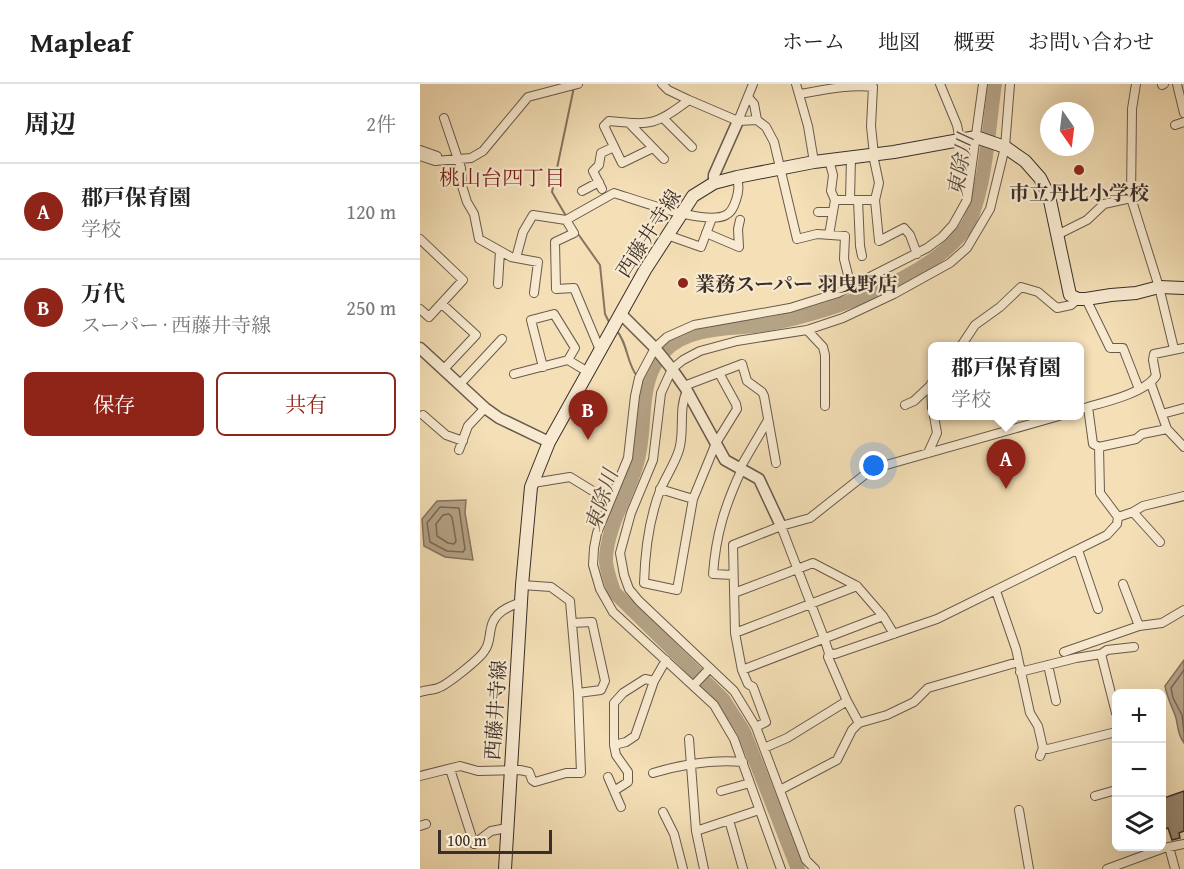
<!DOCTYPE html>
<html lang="ja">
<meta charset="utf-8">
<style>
:root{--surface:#fff;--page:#f2f2f2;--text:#222;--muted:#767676;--line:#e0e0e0;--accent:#8f2418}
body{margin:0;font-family:"Gentium Book Plus","Noto Serif JP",serif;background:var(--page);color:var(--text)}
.controls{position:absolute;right:18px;bottom:18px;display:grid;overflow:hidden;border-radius:9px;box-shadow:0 6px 24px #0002}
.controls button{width:54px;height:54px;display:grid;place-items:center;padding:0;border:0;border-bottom:2px solid var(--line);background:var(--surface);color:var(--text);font:30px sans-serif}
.compass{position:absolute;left:620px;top:18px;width:54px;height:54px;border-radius:50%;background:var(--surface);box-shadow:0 6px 24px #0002;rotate:166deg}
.scale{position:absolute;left:18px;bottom:15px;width:114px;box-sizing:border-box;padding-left:6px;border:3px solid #3a2e29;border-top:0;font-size:16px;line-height:21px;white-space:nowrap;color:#3a2e29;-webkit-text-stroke:4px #f8ead0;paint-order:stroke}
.you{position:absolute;left:454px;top:382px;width:21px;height:21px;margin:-15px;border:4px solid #fff;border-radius:50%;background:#1a73e8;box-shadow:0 0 0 9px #1a73e833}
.badge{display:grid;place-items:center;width:39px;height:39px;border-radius:50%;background:var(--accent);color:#fff;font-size:20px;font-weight:700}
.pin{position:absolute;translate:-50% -50px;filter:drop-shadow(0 2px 3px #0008)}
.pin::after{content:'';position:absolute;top:32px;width:21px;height:18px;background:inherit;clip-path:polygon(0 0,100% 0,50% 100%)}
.popup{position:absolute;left:508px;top:258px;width:156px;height:78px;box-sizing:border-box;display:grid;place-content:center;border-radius:9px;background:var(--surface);filter:drop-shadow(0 2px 4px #0005);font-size:20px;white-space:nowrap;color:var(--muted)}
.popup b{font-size:22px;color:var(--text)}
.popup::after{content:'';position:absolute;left:50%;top:100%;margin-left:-12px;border:12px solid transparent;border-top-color:var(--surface)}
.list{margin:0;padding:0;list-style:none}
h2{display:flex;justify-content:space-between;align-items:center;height:78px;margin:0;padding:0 24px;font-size:26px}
h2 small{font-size:20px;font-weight:400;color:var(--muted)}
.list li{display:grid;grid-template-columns:39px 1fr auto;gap:18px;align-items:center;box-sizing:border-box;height:96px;padding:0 24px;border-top:2px solid var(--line)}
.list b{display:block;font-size:22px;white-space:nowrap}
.list p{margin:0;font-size:20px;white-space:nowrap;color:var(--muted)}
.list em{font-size:20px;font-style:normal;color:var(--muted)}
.actions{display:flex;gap:12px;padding:18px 24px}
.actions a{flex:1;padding:14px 0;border:2px solid var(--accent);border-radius:9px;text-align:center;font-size:21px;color:var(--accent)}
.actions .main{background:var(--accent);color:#fff}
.icon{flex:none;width:33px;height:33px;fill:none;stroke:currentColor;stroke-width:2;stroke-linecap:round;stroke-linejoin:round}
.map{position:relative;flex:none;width:764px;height:785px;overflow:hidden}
header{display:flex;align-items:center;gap:36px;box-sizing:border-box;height:84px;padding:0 30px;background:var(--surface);border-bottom:2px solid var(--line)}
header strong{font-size:28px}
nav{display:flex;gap:33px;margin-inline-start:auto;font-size:21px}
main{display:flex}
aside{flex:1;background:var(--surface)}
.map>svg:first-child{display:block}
</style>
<header>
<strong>Mapleaf</strong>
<nav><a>ホーム</a><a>地図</a><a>概要</a><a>お問い合わせ</a></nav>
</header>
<main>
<aside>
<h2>周辺<small>2件</small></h2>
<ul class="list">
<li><span class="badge">A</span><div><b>郡戸保育園</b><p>学校</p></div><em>120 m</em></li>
<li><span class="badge">B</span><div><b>万代</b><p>スーパー · 西藤井寺線</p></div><em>250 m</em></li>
</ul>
<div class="actions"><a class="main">保存</a><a>共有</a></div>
</aside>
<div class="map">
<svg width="764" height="785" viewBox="0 0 764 785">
<rect width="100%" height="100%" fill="#f4dfb6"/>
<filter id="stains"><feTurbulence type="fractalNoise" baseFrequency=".00333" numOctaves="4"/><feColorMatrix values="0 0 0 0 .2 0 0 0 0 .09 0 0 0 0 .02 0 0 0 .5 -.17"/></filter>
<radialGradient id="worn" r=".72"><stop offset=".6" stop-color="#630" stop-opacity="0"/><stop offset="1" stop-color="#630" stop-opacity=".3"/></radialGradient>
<path fill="#b5a386" stroke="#847461" stroke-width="1.5" d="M46,416L45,429L53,476L25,473L4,462L2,435L17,417Z
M764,576V659C756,648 759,642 755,631C751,621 747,613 745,602Z"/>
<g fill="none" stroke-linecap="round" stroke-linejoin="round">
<path stroke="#786858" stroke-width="1.5" d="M20,423L39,424L45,465L43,468L27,467L10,458L7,439Z
M29,430L32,433L36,457L34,460L28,459L17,452L16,440L23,431Z
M764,586L751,604L753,614L762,631L764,648"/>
<path stroke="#847461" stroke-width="2" d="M146,132L132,108L154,3
M156,147L180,181L185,230L190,240
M196,246C208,259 206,278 217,292
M221,296L226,301"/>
<path stroke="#b5a386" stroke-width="14" d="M378,785L324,648L303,615L194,508C191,498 187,488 186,478C185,448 207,412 216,383C229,343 215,299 245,267C266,244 305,245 335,242C394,235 520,193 549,138C566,104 569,39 575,0"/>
</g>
<path fill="#9b8a72" stroke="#3a2e29" stroke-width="1.5" d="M764,707V747L759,749L760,754L752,756L748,744L745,745L741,736V715Z"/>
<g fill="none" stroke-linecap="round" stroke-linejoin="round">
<defs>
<path id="minor" d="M242,0L248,6L269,16L318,37L337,36L346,43L354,58L377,155L397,150L425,152L424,175L431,203
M376,0L388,42L394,78
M520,0L537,41L540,56
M716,0L712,25L711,114L739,203L754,265
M757,0L764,29
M742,1L744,0
M380,10C403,6 430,0 453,3L451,42L454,71
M328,13L334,20L337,36
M24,34L41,84L42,102L47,118L54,130L59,155L91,173L118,178L114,209
M243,34L272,63
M318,37L333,0
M209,39L244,75
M755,41L764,38
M233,64L202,79L184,42L189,37C231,41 234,42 269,16
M0,66L17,72
M0,72L15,77L51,74L63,67L108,13L158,0
M409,76L413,91L411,107L415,116L409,151
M182,105L173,87L179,81L181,69L194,63
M162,107L179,98
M415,116H455L459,99L453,71
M430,116L431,73
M438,116L440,162L442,172
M455,116L459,157L484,144L490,151L497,170
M398,128H413
M146,136L154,149L135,158L136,205L154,204L180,266
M286,149L319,163L318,145L320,136
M247,151L281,163L292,134
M637,151L667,136L684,120L711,114
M0,155L43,196L9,233L0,225
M96,174L103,148L113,131L146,136L194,109C217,116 286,142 306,131C312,128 314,122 316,116C319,107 319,102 317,93
M78,200L80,167
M666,215L690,264H703L719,305
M22,220L56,251L23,286
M387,246L403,263L405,271V322
M541,262L555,241L580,223L601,203L618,208L637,224L651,221L658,215
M123,283L111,236L134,230L155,264L148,276
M94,290L148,276L168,288
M40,300L82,255
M511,300L512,324
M731,300L747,345L764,363
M264,302L322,280L327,297L342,308L344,312L356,379
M267,307C258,325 265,347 259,366C255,379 247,391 241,404C229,434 225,466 224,499L257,506L273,415L296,359L317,325L316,320L299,289
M485,321L494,317L511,301
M668,323L673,360L679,363L716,355L722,350L747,345
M660,325C681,319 724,310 736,292L733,276L734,270L764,264
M742,330L764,324
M3,331L26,351L43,357
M679,363L680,409L698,433
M39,366L48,342L65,324
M508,369L517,349L514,332
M320,384L348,336
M113,399L150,393L189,417
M240,405L273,415
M713,428L740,458
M361,442L404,554L409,569L408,573L427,617L439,639
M658,466L678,525
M313,491L293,490C296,450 305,421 322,385
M703,500L719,542
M576,507L596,565L610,629L618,642L623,664L620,672
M314,509L393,479L437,502L463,532L474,550
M463,532L322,586L315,549L313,461L361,442L390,434L452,385L639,332
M152,539L172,538L185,597L181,606L158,609
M315,549L437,502
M644,568L719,542L742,539L764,526
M409,569L415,570L517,535L687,451L697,440L698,433L713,428L723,422L764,412
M681,570L696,629
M628,581L636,617
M322,586L328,600L333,603L346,638L336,643
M600,588L656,574L681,570L687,566L714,563
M274,601L290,584
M0,608C6,606 13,606 18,604C27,601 61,574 65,566C70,559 69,552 71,544C74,528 88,523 101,518
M269,655L276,747L284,785
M194,661L206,658L215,652L234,597L246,576
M344,664L367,654L427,617
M623,664L628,665L696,648
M30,685L54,760L71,747L87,744
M233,689C263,680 291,675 323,678
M0,692L40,682L58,687L100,686L109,688L112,696L115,698L146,689H161L158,609L150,517L131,503L102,501
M188,693L201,723
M360,706L417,676L432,646L439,639L467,631L494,618L508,604L598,578
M194,707L208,698V688L196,671L194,661V619L203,609L225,595L234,597
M301,707L330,699
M675,712L696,706
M599,726L609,785
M243,728L254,750L263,785
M309,736L323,785
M0,742L6,740
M276,747L339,726
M749,763L755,785
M361,785L314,655L294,621L193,528L180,505L173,481L174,464L177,449L208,374L215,312L219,294L235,264L247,253L274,241L370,224L418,209L507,164L522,153L533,141L547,116L563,0
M395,785L386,776L336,643L314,607L219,517L209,505L204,491L200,469L211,429L233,376L241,309L252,285L263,276L280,267L317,257L387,246L423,234L474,210L530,179L547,164L570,125L585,63L590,0
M687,785L744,764L764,760"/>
<path id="tertiary" d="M294,99V91L318,37
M201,230L235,264L252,285L266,305L305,376L339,395L361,442
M0,264L65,324L79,334L129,358"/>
<path id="secondary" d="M85,785L102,501L111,403L129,358L225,186L273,112L294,99L317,93L394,78L474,68L556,53L585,63L605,77L620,94L629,112L650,211L658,215H666L691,211L716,209L739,203L764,204"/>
</defs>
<use href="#minor" stroke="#685a4c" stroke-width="10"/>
<use href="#tertiary" stroke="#685a4c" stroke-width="13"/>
<use href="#secondary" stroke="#3a2e29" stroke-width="14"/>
<use href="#minor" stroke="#f8ead0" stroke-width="8"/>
<use href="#tertiary" stroke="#f8ead0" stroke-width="10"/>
<use href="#secondary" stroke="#f8ead0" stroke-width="12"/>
</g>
<g fill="#8f2418" stroke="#f8ead0" stroke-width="2">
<circle cx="659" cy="86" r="6"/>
<circle cx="263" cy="199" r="6"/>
</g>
<g text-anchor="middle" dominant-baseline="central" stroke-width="4.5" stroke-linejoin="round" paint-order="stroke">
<g font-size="20" font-weight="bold" fill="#3a2e29" stroke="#f8ead0">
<text x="659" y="108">市立丹比小学校</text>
<text x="275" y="199" text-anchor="start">業務スーパー 羽曳野店</text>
</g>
<g font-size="20" fill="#3a2e29" stroke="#f8ead0">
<text transform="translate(228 149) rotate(-57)">西藤井寺線</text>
<text transform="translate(75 626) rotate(-86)">西藤井寺線</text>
</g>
<g font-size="21" font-style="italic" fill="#594b40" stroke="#f8ead0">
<text transform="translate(540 81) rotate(-80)">東除川</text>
<text transform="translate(181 416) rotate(-72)">東除川</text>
</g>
<g font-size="21" fill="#7a1f14" stroke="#f8ead0">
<text x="82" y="93">桃山台四丁目</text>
</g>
</g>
<rect width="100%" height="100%" filter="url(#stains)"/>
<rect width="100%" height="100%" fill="url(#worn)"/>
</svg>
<div class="controls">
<button>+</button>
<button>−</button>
<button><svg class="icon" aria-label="layers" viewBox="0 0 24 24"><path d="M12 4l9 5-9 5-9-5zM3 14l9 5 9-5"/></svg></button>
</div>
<svg class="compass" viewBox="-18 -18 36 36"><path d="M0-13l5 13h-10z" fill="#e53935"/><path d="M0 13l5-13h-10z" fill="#767676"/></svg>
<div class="scale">100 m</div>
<div class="you"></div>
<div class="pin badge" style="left:586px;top:405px">A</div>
<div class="popup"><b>郡戸保育園</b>学校</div>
<div class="pin badge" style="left:168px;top:356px">B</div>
</div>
</main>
